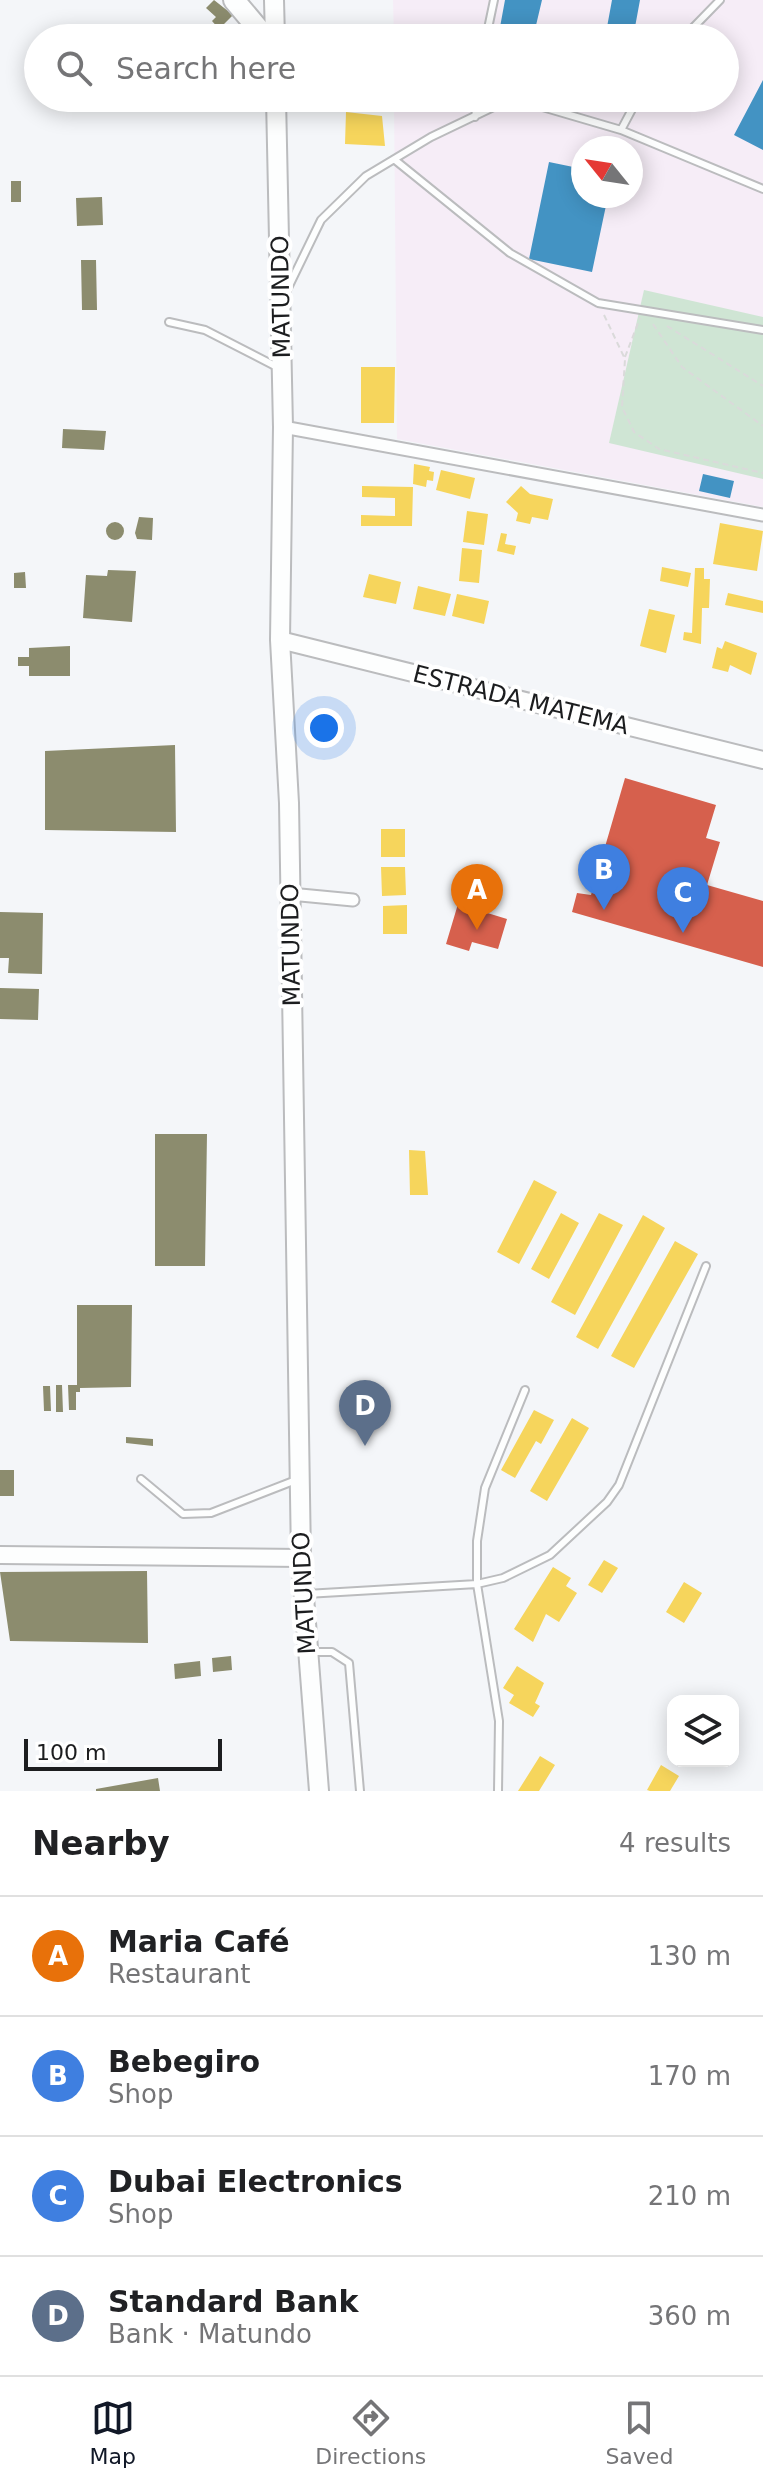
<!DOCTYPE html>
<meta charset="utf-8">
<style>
:root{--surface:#fff;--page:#f2f2f2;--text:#202124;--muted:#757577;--line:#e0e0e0;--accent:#111827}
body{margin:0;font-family:"DejaVu Sans",sans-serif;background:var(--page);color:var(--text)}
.controls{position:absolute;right:24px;bottom:24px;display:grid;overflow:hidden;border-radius:16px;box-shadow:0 4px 20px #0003}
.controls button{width:72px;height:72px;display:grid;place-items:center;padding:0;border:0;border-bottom:2px solid var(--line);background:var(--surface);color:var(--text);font:40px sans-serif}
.compass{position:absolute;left:571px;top:136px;width:72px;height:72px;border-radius:50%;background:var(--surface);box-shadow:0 4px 20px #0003;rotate:300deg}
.scale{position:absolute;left:24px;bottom:20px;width:198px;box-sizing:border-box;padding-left:8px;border:4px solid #1c1d1f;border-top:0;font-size:22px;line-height:28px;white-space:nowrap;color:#1c1d1f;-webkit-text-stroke:6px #fff;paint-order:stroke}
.you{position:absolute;left:324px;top:728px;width:28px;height:28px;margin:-20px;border:6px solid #fff;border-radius:50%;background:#1a73e8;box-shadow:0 0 0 12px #1a73e833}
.badge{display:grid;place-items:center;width:52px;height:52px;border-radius:50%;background:var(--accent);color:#fff;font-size:26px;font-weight:700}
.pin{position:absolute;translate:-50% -66px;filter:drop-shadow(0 2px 4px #0008)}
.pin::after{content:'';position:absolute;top:42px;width:28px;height:24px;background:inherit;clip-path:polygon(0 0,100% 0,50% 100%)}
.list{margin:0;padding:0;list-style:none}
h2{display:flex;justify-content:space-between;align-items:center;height:104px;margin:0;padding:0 32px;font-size:34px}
h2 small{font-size:26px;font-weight:400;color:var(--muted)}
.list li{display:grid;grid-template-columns:52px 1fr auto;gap:24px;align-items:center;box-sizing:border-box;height:120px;padding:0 32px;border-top:2px solid var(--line)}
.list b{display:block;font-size:30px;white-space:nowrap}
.list p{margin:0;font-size:26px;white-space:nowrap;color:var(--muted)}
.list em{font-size:26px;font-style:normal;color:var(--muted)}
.icon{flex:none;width:44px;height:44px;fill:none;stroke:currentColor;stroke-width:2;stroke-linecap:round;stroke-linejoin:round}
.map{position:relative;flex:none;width:763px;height:1791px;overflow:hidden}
.search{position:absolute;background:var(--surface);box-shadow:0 4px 20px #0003;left:24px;right:24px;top:24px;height:88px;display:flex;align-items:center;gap:20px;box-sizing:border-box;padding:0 28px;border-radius:44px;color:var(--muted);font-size:30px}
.sheet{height:584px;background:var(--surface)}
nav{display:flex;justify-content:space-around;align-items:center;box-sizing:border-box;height:112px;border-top:2px solid var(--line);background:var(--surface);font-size:22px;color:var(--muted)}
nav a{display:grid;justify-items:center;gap:4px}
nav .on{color:var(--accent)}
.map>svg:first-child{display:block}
</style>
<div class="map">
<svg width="763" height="1791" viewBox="0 0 763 1791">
<rect width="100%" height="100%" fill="#f4f6f9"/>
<path fill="#f6edf7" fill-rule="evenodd" d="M393,0H763V507L397,439L394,98H725V38H394ZM583,148H631V196H583Z"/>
<path fill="#cfe5d4" d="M644,290L763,317V479L609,443Z"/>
<path fill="#f6d55c" d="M346,112L382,116L385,146L345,144Z
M361,367H395L394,423H361Z
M414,464L430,467L429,471L434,472L433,481L427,480L426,487L413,484Z
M441,470L475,478L470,499L436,490Z
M362,486L413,487L412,526H361V515L395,516V498L362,497Z
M521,486L530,494L553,499L548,520L532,517L530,524L516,521L518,513L506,502Z
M467,511L488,514L484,545L463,542Z
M720,523L763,531L757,571L713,564Z
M501,533L507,534L505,544L516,546L514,555L497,551Z
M462,548L482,550L479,583L459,581Z
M662,567L691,573L688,587L660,581Z
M695,568H704V579H710L709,608H702L701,644L683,640L684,632L692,633Z
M369,574L401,582L396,604L363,597Z
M418,586L451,594L445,616L413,609Z
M728,593L763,601V613L725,605Z
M457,594L489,601L484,624L452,616Z
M649,609L675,615L666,653L640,646Z
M725,641L757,653L751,675L730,665L728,672L712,668L717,647L722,649Z
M381,829H405V857H381Z
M381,867H405L406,895L382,896Z
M407,905V934H383V906Z
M409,1150L425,1151L428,1195H410Z
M534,1180L557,1192L519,1264L497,1252Z
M561,1213L579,1223L549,1279L531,1269Z
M599,1213L623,1225L575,1315L551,1302Z
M643,1215L665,1228L598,1349L576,1337Z
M675,1241L698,1254L634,1368L611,1356Z
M534,1410L554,1420L541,1444L536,1441L515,1478L501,1470Z
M572,1418L589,1428L547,1501L530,1491Z
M604,1560L618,1568L602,1593L588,1585Z
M553,1567L571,1578L566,1586L577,1593L559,1622L546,1614L533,1642L514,1629Z
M684,1582L702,1593L684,1623L666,1612Z
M517,1666L544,1683L535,1703L540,1706L533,1717L509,1703L514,1695L503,1688Z
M540,1756L555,1765L539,1791H518Z
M661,1765L679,1776L670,1791H650L647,1790Z"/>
<path fill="#d6604d" d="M625,778L716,805L706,838L720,842L707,885L763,901V967L572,912L577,893L591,895Z
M458,904L507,919L498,949L472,942L469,951L446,944Z"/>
<path fill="#4393c3" d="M505,0H542L533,38H498Z
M612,0H640L633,38H605Z
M763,80V150L734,135Z
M549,162L583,169V196H608L592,272L529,259Z
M703,474L734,481L730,498L699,491Z"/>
<path fill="#8c8c6e" d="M214,0L233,15L219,29L212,21L216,17L206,8Z
M11,181H21V202H11Z
M102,197L103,225L77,226L76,198Z
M81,260H96L97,310H82Z
M63,429L106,431L104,450L62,448Z
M139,517L153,518L152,540L137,539L135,533Z
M106 531a9 9 0 1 1 18 0a9 9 0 1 1-18 0Z
M108,570L136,571L132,622L83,618L86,575L107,576Z
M25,572L26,588H14V573Z
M70,646V676H29V666H18V657H29V648Z
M175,745L176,832L45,830V751Z
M0,912L43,913L42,974L8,973L9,958H0Z
M0,988L39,989L38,1020L0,1019Z
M155,1134H207L205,1266H155Z
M77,1305H132L131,1387L80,1388V1392H76V1410H69L68,1385H77Z
M56,1385H62L63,1412H56Z
M43,1386H50L51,1411H44Z
M126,1437L153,1439V1446L126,1443Z
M0,1470H14V1496H0Z
M147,1571L148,1643L10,1641L0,1572Z
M231,1656L232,1670L213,1672L212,1658Z
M200,1661L201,1676L175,1679L174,1664Z
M158,1778L160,1791H96V1789Z"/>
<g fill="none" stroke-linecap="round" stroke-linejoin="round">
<defs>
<path id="lane" d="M486,38L494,0
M683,38L720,0
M475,117L478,98
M621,130L763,189
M395,160L510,253L598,303L763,330
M287,290L321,220L366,176L431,137L506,101H522L621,130L638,98
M169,322L205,330L279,368
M141,1479L183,1514L211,1513L296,1480
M306,1594L477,1584L503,1578L550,1555L607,1502L619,1485L706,1266
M310,1652H332L349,1663L360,1791
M498,1791L499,1721L477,1584V1541L485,1488L525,1390"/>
<path id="street" d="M283,427L763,515
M290,894L353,900"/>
<path id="secondary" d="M280,640L763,760
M0,1555L301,1558"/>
<path id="primary" d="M274,0L275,38
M276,98L283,427L280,640L289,803L301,1558L319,1791"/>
<path id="highway" d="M234,0L266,38"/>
</defs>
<use href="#lane" stroke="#bbbcbe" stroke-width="10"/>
<use href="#street" stroke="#bbbcbe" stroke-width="15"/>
<use href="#secondary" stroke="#bbbcbe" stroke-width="20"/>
<use href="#primary" stroke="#bbbcbe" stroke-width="22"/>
<use href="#highway" stroke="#bbbcbe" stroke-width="24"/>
<path stroke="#dadada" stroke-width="2" stroke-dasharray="6 4" stroke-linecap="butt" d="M604,315L625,359L622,407L634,432L659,449L763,473
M653,324L682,367L763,426
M667,326L763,386
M625,357L640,318"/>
<use href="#lane" stroke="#fdfefe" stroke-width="6"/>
<use href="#street" stroke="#fdfefe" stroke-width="11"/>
<use href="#secondary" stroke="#fdfefe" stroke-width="16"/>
<use href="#primary" stroke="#fdfefe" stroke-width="18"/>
<use href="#highway" stroke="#fdfefe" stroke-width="20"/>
</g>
<g text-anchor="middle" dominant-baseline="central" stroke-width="8" stroke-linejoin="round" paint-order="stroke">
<g font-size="24" fill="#1c1d1f" stroke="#fff">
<text transform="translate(281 297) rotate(-91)">MATUNDO</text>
<text transform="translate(521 700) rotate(14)">ESTRADA MATEMA</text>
<text transform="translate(291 945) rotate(-91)">MATUNDO</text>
<text transform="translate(304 1593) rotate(-93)">MATUNDO</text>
</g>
</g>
</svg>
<div class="controls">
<button><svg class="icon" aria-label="layers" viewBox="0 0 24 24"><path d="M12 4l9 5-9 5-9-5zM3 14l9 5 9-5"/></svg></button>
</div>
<svg class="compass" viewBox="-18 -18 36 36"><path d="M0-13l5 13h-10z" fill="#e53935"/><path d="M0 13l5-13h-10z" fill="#757577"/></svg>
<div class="scale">100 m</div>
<div class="you"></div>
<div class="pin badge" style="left:477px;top:930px;background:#e8710a">A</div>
<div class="pin badge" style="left:604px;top:910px;background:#3f7fe0">B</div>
<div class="pin badge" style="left:683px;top:933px;background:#3f7fe0">C</div>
<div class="pin badge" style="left:365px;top:1446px;background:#5c6f8a">D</div>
<div class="search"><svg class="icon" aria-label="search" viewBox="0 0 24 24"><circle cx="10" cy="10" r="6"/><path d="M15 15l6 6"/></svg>Search here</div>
</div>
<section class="sheet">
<h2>Nearby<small>4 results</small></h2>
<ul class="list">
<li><span class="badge" style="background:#e8710a">A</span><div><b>Maria Café</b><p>Restaurant</p></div><em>130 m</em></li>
<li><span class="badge" style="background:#3f7fe0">B</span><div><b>Bebegiro</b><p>Shop</p></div><em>170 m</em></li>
<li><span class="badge" style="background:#3f7fe0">C</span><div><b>Dubai Electronics</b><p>Shop</p></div><em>210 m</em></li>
<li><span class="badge" style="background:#5c6f8a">D</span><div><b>Standard Bank</b><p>Bank · Matundo</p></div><em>360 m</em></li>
</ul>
</section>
<nav>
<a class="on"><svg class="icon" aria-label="map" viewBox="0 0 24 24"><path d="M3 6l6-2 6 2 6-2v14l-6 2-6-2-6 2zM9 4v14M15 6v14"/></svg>Map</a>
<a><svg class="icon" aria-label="directions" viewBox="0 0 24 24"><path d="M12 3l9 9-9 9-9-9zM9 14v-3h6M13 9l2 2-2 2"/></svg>Directions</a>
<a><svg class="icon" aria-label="saved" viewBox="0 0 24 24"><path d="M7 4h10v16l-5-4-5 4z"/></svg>Saved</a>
</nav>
